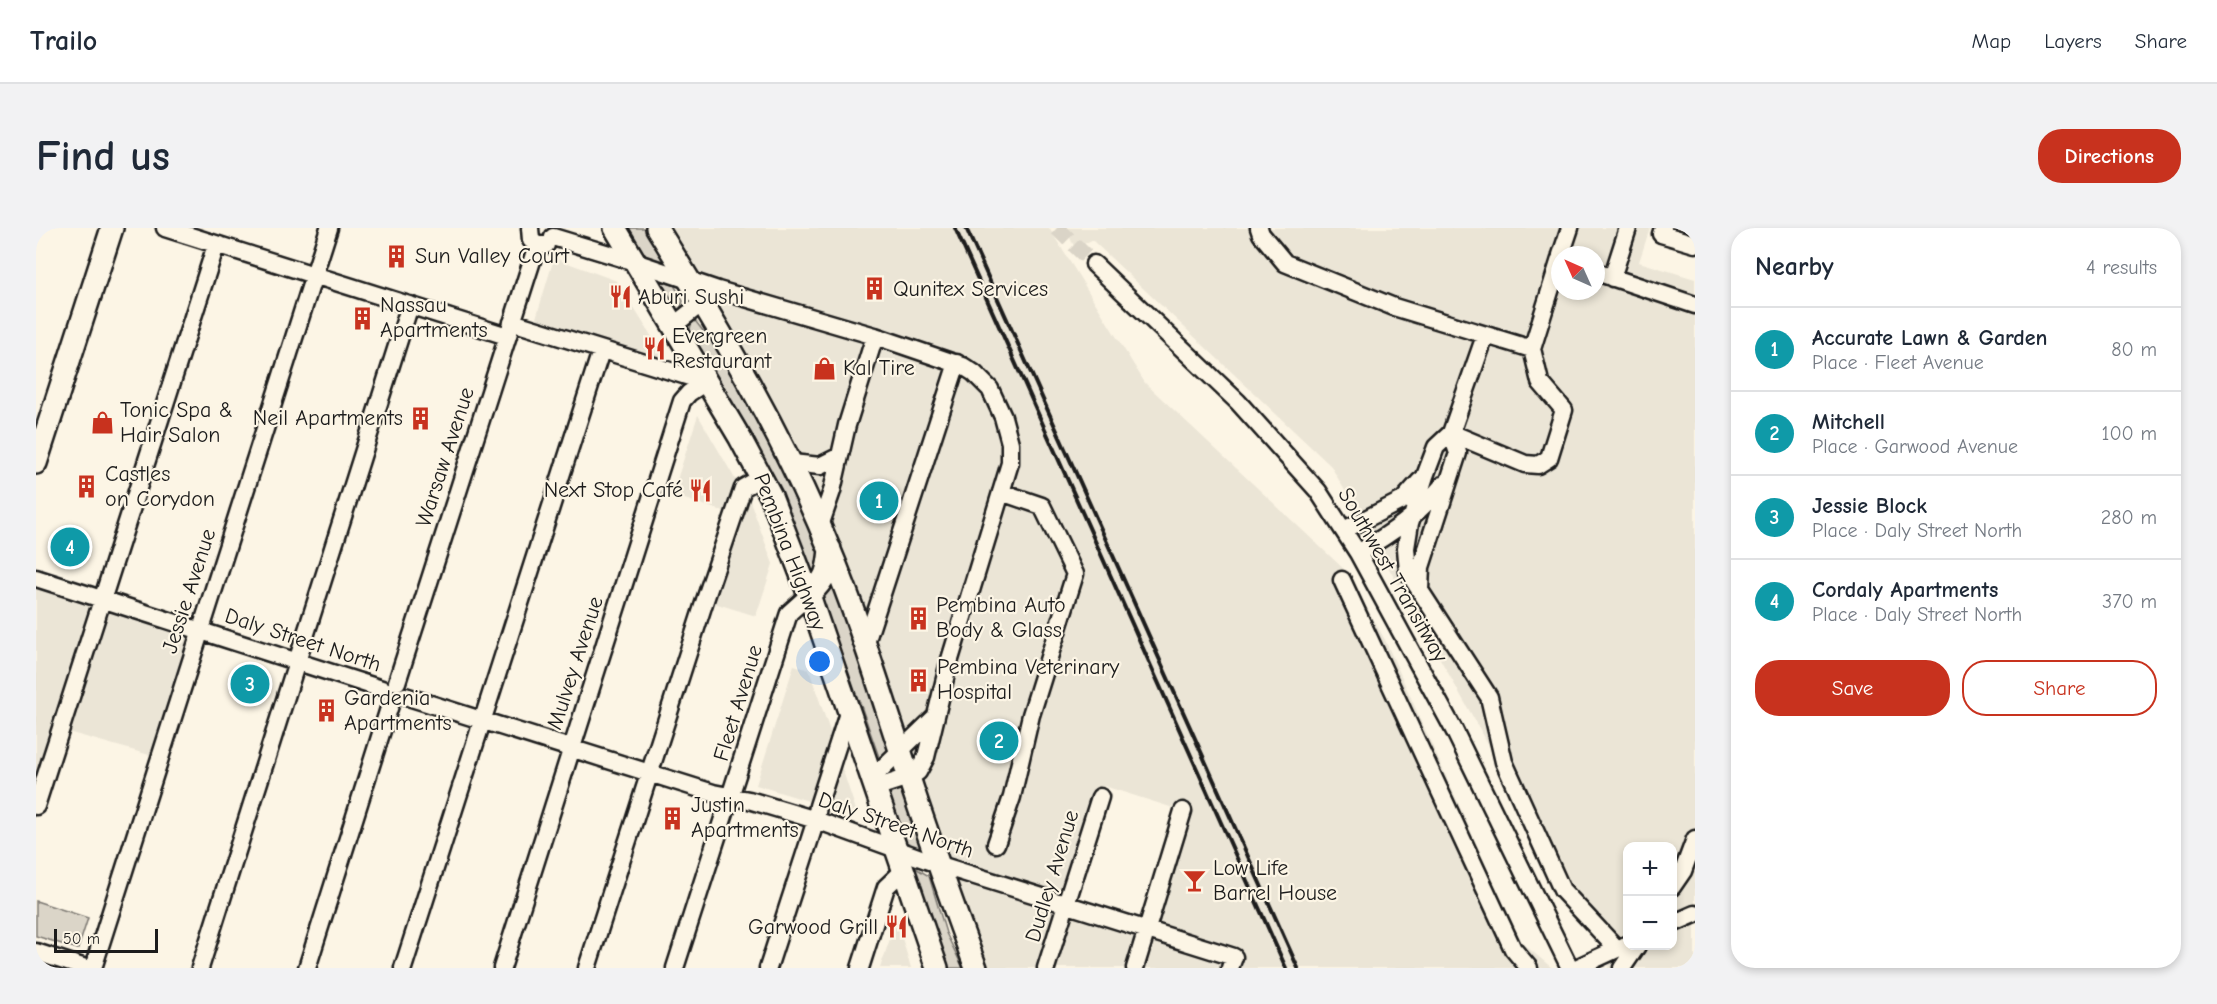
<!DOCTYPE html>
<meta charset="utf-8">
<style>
:root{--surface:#fff;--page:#f2f2f3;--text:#1f2937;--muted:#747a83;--line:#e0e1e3;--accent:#c8321e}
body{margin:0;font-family:"Comic Neue",sans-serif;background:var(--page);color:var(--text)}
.controls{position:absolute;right:18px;bottom:18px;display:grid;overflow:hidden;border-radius:12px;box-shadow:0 3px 9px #0003}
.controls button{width:54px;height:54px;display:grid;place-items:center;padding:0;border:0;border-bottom:2px solid var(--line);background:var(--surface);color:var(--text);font:30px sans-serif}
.compass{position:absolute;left:1515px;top:18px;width:54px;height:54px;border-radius:50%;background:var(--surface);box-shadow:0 3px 9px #0003;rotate:315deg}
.scale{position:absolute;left:18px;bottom:15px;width:104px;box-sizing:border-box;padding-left:6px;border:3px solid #1c1c1c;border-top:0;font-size:16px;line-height:21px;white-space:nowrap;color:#1c1c1c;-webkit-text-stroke:4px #fcf5e5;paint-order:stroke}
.you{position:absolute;left:784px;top:434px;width:21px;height:21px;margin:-15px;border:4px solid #fff;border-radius:50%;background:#1a73e8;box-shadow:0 0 0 9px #1a73e833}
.badge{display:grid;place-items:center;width:39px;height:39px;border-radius:50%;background:var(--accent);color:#fff;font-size:20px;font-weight:700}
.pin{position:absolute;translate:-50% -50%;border:3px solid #fff;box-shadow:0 2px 6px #0006}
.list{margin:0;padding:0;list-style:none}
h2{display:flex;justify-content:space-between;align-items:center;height:78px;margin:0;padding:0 24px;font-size:26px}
h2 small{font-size:20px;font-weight:400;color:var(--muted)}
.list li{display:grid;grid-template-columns:39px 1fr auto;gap:18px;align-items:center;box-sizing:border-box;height:84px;padding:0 24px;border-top:2px solid var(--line)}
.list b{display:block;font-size:22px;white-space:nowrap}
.list p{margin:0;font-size:20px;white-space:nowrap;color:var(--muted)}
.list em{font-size:20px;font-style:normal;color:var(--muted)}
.actions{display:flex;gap:12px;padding:18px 24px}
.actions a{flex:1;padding:14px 0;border:2px solid var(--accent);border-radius:24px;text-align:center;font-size:21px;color:var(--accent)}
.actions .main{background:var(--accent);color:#fff}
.map{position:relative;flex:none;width:1659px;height:740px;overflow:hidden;border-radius:24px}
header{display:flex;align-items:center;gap:36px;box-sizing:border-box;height:84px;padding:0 30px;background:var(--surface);border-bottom:2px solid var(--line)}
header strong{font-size:28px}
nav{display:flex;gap:33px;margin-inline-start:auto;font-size:21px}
.intro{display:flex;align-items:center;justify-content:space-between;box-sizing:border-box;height:144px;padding:0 36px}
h1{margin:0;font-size:42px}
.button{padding:15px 27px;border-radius:24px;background:var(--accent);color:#fff;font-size:21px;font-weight:700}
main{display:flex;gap:36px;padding:0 36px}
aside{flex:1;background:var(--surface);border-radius:24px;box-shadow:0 3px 9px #0003}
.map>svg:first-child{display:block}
</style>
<header>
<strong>Trailo</strong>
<nav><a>Map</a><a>Layers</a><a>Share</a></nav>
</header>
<div class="intro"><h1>Find us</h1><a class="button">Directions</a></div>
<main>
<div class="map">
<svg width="1659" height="740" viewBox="0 0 1659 740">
<rect width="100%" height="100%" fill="#fcf5e5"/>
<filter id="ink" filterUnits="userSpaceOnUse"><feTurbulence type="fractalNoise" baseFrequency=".0167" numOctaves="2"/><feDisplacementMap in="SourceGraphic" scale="12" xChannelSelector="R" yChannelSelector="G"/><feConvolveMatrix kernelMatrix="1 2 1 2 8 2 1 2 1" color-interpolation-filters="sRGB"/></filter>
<g filter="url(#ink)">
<path fill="#ebe5d6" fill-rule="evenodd" d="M621,0H1013L1109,155L1310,343L1349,412L1484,713L1516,740H940L813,368ZM1068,558L1147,583L1112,702L1029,677Z
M1029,0H1614L1603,34L1659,51V740H1572L1575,733L1295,238L1056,12L1039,20ZM1524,27H1560V63H1524ZM1592,618H1636V718H1592Z
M518,30L581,53L636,141L498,97Z
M662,187L702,256L693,285L636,267Z
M714,273L737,336L720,388L675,374L706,276Z
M0,350L165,402L124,530L25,502L0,578Z
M758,437L773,442L798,515L779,575L720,557Z
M803,531L821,585L817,589L787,579Z
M858,699L863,700L875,740H844Z"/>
<path fill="#dbd5c8" stroke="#7c7872" stroke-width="1.5" d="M589,0H611L633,36L606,28Z
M618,51L638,57L647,73L641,89Z
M657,90L688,130L732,203L789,328L777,354L741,256L652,108Z
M797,353L854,520L844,532L824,475L807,441L782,370Z
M850,562H869L890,624L866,614Z
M873,636L893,648L910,705L927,740H909Z
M0,673L52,690L42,721L0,708Z"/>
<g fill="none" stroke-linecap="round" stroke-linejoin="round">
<path stroke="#dad4c7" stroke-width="16" stroke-dasharray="16 8" stroke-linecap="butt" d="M1021,0L1058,36"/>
<defs>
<path id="minor" d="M129,0L471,108
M494,0L495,12L501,17H510
M1223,0L1225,6L1249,35L1358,79L1496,121
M1627,0L1625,6L1659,16
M517,9L599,34L682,62L839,108L927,138L938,145L954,161L967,189L974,215V235L912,438L890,529L882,544L873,549L839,560
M1525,27L1534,0
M1058,36L1202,174L1282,263L1322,325L1418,502L1534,740
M1560,44L1659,77
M1576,50L1592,0
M476,94L670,154
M637,98L676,67
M1449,108L1415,205L1400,219L1389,248L1374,295L1370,320L1372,344L1453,469L1468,534L1526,662L1581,721
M1415,205L1489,236L1502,237L1513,230L1528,182L1504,154L1496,121L1524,31
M756,235L784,238L804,228
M784,298L796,263L811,197L839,108
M1308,302L1367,272L1384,253
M1322,325C1356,305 1381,288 1407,257
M0,350L349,462
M1306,352L1477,721L1493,740
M1384,362L1385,339L1422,225L1415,205
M829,418L921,135
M361,454L501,17
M369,468L677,565L713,572L780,592L904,637L1198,729L1194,740
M836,550L898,490
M0,578L180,17
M960,616L976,569L995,487L1039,346L1006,278L965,264
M1636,659L1647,643L1659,611
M1636,696L1659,686
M0,724L50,740
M57,740L293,0
M164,740L374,77
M271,740L355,474
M367,740L565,123
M466,740L646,173L653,165L670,154
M551,740L669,372L707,260L726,249
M639,740L753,385L773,367
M732,740L780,592L782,578L813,482
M824,740L850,659L867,643
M1010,740L1064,569
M1099,740L1147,583
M1540,740L1592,716
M1586,740L1601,718"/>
<path id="major" d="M579,0L704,210L735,268L773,367L901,740
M621,0C685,103 747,207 793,320C822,389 844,462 868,534C890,603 915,672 940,740
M0,235L76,0
M773,367C790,351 792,344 794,321"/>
</defs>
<use href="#minor" stroke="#1c1c1c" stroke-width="21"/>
<use href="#major" stroke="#1c1c1c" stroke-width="26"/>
<use href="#minor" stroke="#fcf5e5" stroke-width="16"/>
<use href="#major" stroke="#fcf5e5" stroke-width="21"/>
<path stroke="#1c1c1c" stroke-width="4" d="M919,0L1250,740
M930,0L1262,740"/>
</g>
</g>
<defs>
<symbol id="building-bare" viewBox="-9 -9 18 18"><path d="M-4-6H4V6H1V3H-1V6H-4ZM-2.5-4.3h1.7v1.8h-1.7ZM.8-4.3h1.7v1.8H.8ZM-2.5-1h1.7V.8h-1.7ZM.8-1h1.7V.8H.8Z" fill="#c8321e" stroke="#fcf5e5" stroke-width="2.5" paint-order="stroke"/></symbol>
<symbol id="restaurant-bare" viewBox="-9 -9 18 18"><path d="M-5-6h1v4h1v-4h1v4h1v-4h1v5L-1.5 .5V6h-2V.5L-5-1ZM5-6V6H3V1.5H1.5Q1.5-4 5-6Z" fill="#c8321e" stroke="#fcf5e5" stroke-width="2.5" paint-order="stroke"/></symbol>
<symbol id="shop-bare" viewBox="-9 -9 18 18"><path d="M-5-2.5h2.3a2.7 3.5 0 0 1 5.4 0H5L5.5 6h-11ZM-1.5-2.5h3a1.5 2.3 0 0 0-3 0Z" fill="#c8321e" stroke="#fcf5e5" stroke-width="2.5" paint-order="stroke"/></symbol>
<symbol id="bar-bare" viewBox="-9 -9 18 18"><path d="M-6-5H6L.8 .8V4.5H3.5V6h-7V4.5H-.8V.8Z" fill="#c8321e" stroke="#fcf5e5" stroke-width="2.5" paint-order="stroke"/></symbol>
</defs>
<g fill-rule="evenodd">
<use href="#building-bare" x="344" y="12" width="33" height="33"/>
<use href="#building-bare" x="822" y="44" width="33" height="33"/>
<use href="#restaurant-bare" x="568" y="52" width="33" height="33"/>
<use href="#building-bare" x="310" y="74" width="33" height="33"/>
<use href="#restaurant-bare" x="602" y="104" width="33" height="33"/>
<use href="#shop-bare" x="772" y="124" width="33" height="33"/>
<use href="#building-bare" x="368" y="174" width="33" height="33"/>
<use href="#shop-bare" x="50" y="178" width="33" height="33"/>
<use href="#building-bare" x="34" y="242" width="33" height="33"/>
<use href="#restaurant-bare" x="648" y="246" width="33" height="33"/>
<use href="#building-bare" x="866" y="374" width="33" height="33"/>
<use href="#building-bare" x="866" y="436" width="33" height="33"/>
<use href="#building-bare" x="274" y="466" width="33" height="33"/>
<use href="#building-bare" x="620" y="574" width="33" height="33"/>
<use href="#bar-bare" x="1142" y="636" width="33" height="33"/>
<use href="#restaurant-bare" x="844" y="682" width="33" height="33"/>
</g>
<g text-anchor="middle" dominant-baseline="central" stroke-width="4.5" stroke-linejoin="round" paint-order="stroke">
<g font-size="22" fill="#1c1c1c" stroke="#fcf5e5" text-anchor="start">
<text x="379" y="28">Sun Valley Court</text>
<text x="857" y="61">Qunitex Services</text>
<text x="602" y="69">Aburi Sushi</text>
<text x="344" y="77">Nassau<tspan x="344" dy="25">Apartments</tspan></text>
<text x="636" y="108">Evergreen<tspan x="636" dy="25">Restaurant</tspan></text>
<text x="807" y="140">Kal Tire</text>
<text x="84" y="182">Tonic Spa &amp;<tspan x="84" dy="25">Hair Salon</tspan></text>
<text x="367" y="190" text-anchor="end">Neil Apartments</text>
<text x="69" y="246">Castles<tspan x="69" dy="25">on Corydon</tspan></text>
<text x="647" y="262" text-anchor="end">Next Stop Café</text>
<text x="900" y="377">Pembina Auto<tspan x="900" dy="25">Body &amp; Glass</tspan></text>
<text x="901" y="439">Pembina Veterinary<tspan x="901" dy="25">Hospital</tspan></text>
<text x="308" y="470">Gardenia<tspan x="308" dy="25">Apartments</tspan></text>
<text x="655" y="577">Justin<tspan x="655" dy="25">Apartments</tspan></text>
<text x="1177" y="640">Low Life<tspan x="1177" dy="25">Barrel House</tspan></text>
<text x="842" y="699" text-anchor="end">Garwood Grill</text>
</g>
<g font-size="22" fill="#1c1c1c" stroke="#fcf5e5">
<text transform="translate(409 229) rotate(-72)">Warsaw Avenue</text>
<text transform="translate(754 324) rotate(69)">Pembina Highway</text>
<text transform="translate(1357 347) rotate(60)">Southwest Transitway</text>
<text transform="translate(153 363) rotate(-72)">Jessie Avenue</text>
<text transform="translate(267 412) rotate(18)">Daly Street North</text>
<text transform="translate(539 435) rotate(-72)">Mulvey Avenue</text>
<text transform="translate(702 475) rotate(-73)">Fleet Avenue</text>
<text transform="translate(860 597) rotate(19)">Daly Street North</text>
<text transform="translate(1016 648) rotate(-73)">Dudley Avenue</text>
</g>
</g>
</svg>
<div class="controls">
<button>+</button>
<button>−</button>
</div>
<svg class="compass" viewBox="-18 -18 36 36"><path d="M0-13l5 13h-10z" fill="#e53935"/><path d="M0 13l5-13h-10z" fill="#747a83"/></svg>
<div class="scale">50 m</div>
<div class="you"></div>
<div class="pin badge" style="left:843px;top:273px;background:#0f9aa8">1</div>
<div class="pin badge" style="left:963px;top:513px;background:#0f9aa8">2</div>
<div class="pin badge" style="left:214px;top:456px;background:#0f9aa8">3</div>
<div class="pin badge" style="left:34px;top:319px;background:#0f9aa8">4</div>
</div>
<aside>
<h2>Nearby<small>4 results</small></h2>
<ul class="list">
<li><span class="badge" style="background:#0f9aa8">1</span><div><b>Accurate Lawn &amp; Garden</b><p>Place · Fleet Avenue</p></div><em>80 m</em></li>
<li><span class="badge" style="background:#0f9aa8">2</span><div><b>Mitchell</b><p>Place · Garwood Avenue</p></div><em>100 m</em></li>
<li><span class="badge" style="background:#0f9aa8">3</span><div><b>Jessie Block</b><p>Place · Daly Street North</p></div><em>280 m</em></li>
<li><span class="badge" style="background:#0f9aa8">4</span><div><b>Cordaly Apartments</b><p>Place · Daly Street North</p></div><em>370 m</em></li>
</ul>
<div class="actions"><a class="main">Save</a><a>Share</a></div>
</aside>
</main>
